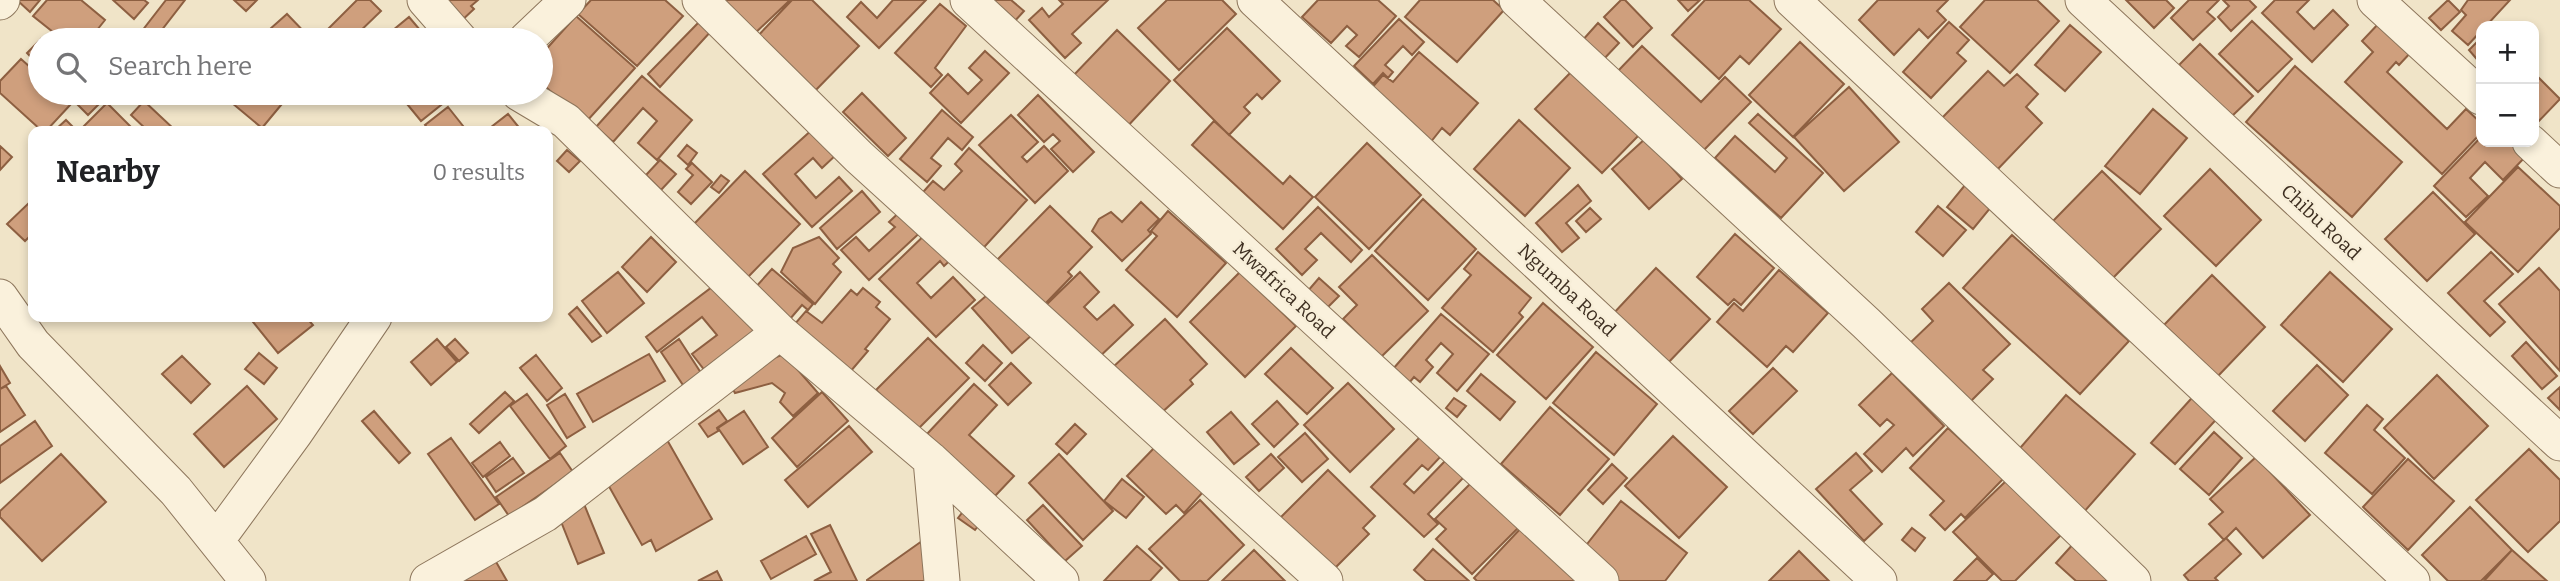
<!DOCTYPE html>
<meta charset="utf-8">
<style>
:root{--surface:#fff;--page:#f2f2f2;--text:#202124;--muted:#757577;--line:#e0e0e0}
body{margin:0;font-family:Bitter,serif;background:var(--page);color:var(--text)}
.controls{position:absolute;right:21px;top:21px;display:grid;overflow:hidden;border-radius:14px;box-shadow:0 4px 10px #0003}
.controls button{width:63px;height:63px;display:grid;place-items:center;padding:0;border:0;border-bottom:2px solid var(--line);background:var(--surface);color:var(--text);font:35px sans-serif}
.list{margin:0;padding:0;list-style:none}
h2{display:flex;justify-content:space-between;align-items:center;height:91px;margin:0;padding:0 28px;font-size:30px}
h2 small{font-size:23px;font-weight:400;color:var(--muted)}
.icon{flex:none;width:38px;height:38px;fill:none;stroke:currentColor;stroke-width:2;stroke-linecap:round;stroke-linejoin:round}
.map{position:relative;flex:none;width:2560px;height:581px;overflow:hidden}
.search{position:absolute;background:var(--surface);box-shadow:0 4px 10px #0003;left:28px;top:28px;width:525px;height:77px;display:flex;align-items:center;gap:18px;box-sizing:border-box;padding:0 24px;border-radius:38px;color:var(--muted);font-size:26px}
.panel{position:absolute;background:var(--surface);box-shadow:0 4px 10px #0003;left:28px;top:126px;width:525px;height:196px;border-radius:14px}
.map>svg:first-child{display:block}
</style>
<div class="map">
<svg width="2560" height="581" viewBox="0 0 2560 581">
<rect width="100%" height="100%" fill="#f0e4c8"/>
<path fill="#cf9f7d" stroke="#8d5f41" stroke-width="2" d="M17,0H40L30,12Z
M47,0H81L105,20L89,40H63L33,16Z
M113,0H144L148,3L134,19Z
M166,0H185L154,40H135Z
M234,0H257L246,11Z
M357,0H370L381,11L351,40H333L325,32Z
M437,0H478L471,6L474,9L459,23Z
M591,0H665L683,16L637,66L578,14Z
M715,0H790L751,37Z
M792,0H812L859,46L810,96L753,41Z
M926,0L879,48L847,17L861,2L877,18L893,0Z
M989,0H1011L1024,11L1014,22Z
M1059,0H1108L1072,34L1081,43L1065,58L1029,20L1042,8L1049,17L1063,4Z
M1167,0H1222L1236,14L1179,70L1138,28Z
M1318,0H1378L1396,16L1359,57L1346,46L1357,35L1347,26L1331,43L1302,17Z
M1420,0H1493L1504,10L1457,62L1405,17Z
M1621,0H1625L1652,28L1633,47L1604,17Z
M1678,0H1700L1688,11Z
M1705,0H1749L1781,29L1749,64L1740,56L1719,79L1672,35Z
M1878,0H1948L1937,11L1946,20L1928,38L1919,29L1894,55L1859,20Z
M1985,0H2037L2059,21L2010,73L1960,27Z
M2126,0H2166L2174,8L2154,28Z
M2189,0H2219L2207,12L2215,19L2193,40L2171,18Z
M2223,0H2249L2256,7L2231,31L2218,17L2229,6Z
M2275,0H2309L2297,12L2314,29L2333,10L2348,25L2312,62L2262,13Z
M2448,0L2460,12L2441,30L2429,18Z
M2468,0H2510L2486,26H2481V31L2468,45L2452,31L2466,15L2461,10Z
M940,4L966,26L935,68L942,75L931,87L895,53Z
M287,14L312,40H280L270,29Z
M576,16L635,68L586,122L541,83V55Z
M409,17L426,37L422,40H381Z
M702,19L713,29L660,87L648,74Z
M1399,19L1424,42L1412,55L1403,46L1385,65L1393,72L1388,78L1383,73L1373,84L1354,66Z
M2382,20L2413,50L2399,65L2396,62L2387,72L2447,129L2466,109L2481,123V133L2442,174L2345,82L2373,52L2362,41Z
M2252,21L2292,59L2258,92L2219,54Z
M1949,22L1969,40L1957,53L1966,61L1931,98L1903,72Z
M1598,23L1619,43L1602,61L1581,42Z
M2070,25L2101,52L2065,91L2035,65Z
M1227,28L1280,81L1262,99L1257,94L1244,107L1250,113L1229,135L1174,80Z
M1117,30L1170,81L1124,130L1071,78Z
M2481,38V64L2469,50Z
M40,40V67L27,53Z
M1800,42L1844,84L1793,137L1749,95Z
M2200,44L2253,96L2232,116L2179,65Z
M1642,46L1701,102L1725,77L1751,102L1701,153L1616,73Z
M985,51L1009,73L961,123L930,93L948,74L968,94L982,80L969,68Z
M1419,52L1478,103L1450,135L1442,128L1430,143L1363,98L1383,75L1393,82Z
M21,59L40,76V93H58L71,104L46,131H42L0,93V81Z
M2295,66L2402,162L2352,217L2246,122Z
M1573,70L1640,134L1602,173L1535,109Z
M1988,71L2004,86L2017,74L2038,94L2026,107L2042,123L1995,172L1940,120Z
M642,76L692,120L657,160L638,143L657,121L643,108L613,142L596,127Z
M2538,77L2560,99L2536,124L2534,81Z
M1849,87L1899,142L1844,191L1794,137Z
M66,93H102L106,97L88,115Z
M220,93H279L286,99L262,128Z
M398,93H440L446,101L421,121Z
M862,93L906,138L888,156L843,112Z
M1038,95L1094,152L1073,172L1051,149L1060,141L1053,134L1044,142L1018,115Z
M144,101L176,131H148L131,115Z
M107,103L135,131H83L81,129Z
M448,107L467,131H430L425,125Z
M2153,109L2187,138L2140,194L2105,166Z
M942,110L973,137L962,150L948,138L931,158L941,166L927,182L900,159Z
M508,114L521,130L519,131H486Z
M1758,114L1823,173L1781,218L1715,158L1735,136L1775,172L1787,158L1749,123Z
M1011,115L1038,142L1022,157L1027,162L1044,146L1068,171L1035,203L979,145Z
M66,120L77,131H54Z
M1519,120L1570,168L1525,216L1474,169Z
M1214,121L1283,184L1290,176L1313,197L1283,229L1192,145Z
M814,128L837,154L822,168L813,158L795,174L816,198L839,177L852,191L812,227L763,174Z
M2481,137V142H2513L2527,155L2503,180L2485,162L2470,178L2488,196L2466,217L2434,186Z
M1646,138L1682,179L1649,209L1612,169Z
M1367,143L1421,195L1369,249L1315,197Z
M687,145L697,153L688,165L678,156Z
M0,146L12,157L0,170Z
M969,148L1027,200L977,255L916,200L933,181L944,190L962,171L955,164Z
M567,150L580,161L569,172L557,161Z
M660,160L676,174L661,190L646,175Z
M692,163L712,182L691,204L678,192L693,175L686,169Z
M2518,167L2560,206V228L2518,272L2465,222Z
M2210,169L2261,220L2216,266L2164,216Z
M745,171L800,224L748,277L694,224Z
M2102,171L2161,229L2112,279L2053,221Z
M721,175L729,181L719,193L711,187Z
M1970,179L1996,201L1973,229L1947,207Z
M1578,185L1591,201L1566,223L1579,238L1562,252L1536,223Z
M862,191L880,212L837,249L820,228Z
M2433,192L2475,234L2427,281L2385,239Z
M33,199V233L25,241L7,224Z
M1423,199L1476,249L1428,300L1375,251Z
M1141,202L1159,219L1148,230L1151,234L1122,261L1092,231L1099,219L1111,212L1122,222Z
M906,206L926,227L869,280L841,250L856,237L869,251L895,227L889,222Z
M1050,206L1092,247L1068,272L1072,276L1043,306L996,261Z
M1938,206L1966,230L1943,256L1916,232Z
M1318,207L1362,250L1351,262L1321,233L1305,249L1317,260L1302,275L1276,249Z
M1590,208L1601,219L1586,232L1576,221Z
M1168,211L1226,263L1177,317L1126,270L1157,236L1151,231Z
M933,227L958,253L944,266L940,261L917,283L931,298L953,277L975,300L936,337L879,279Z
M1735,234L1774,268L1741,305L1734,299L1728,305L1697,277Z
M2012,235L2129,341L2080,394L1963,288Z
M651,237L676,262L647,292L622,267Z
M819,237L839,258L833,264L841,272L815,304L781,272L793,248Z
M1478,252L1531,298L1519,313L1523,317L1493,352L1442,308L1471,275L1464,269Z
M2491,252L2513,274L2484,301L2505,322L2490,336L2448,293Z
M1372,255L1428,311L1381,357L1343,319L1357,305L1339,287Z
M1656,268L1710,319L1666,365L1612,315Z
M2539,268L2560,291V371L2499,304Z
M772,269L813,304L808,310L802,305L790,319L754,289Z
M1779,270L1828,313L1793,352L1786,346L1767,367L1717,322L1734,303L1743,311Z
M618,272L644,303L607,333L582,301Z
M1080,272L1099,292L1084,307L1097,320L1114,305L1133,325L1096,360L1044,307Z
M1240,272L1296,326L1245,377L1190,322Z
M2330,272L2392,329L2343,382L2281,325Z
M2212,275L2265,327L2218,376L2164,325Z
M1319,278L1339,296L1325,310L1307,292Z
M720,281L761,336L709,376L692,354L717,335L702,317L657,352L646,337Z
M1949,283L2010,344L1983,370L1993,379L1968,404L1909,344L1933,321L1922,309Z
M863,288L880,302L876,307L890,319L865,349L868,351L844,379L787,333L806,311L822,323L851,290L857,295Z
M993,290L1032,335L1012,353L972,308Z
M1543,303L1593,347L1546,399L1497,355Z
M577,307L601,336L592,342L569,314Z
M1441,314L1489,354L1457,391L1437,373L1453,354L1441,343L1426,360L1433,367L1420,382L1414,377L1409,383L1393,369Z
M249,317H306L313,325L278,353Z
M1165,319L1207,364L1190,380L1193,384L1159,415L1113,367Z
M928,338L969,378L917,430L876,390Z
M437,339L457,362L431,385L411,362Z
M455,339L468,353L459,361L446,347Z
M679,339L703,376L685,388L661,352Z
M2526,342L2557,376L2542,389L2512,356Z
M983,345L1002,363L985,381L966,363Z
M1291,348L1333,388L1307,414L1265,374Z
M1596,352L1657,404L1614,455L1553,403Z
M259,353L277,368L264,384L245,369Z
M649,354L665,381L593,422L577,394Z
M784,354L818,393L793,416L780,402L785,393L772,383L735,393L726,377Z
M536,355L562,388L547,401L520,368Z
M182,356L210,384L191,403L162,374Z
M1011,363L1031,383L1008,405L989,385Z
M2317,365L2348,395L2305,441L2273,411Z
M0,366L10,383L0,389Z
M1773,368L1797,391L1753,434L1729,411Z
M1892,373L1944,426L1913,456L1906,448L1882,472L1864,454L1894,425L1887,419L1880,426L1859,405Z
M1481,374L1515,402L1500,420L1467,391Z
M2437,375L2488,426L2434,479L2384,428Z
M1348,383L1394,429L1350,472L1304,425Z
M974,384L997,405L969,435L1014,476L995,496L927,434Z
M6,386L25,415L0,432V389Z
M247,386L277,419L224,467L194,434Z
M2560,387V410L2548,398Z
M2200,389L2224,411L2175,464L2151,443Z
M505,392L514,401L479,433L470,424Z
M822,392L848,421L797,467L772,438Z
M527,394L566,446L550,459L510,406Z
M565,394L585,427L567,438L547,405Z
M2066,395L2135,454L2083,513L2015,454Z
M1454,398L1466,406L1457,417L1446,408Z
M1277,401L1298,424L1274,447L1252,424Z
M2367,405L2383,419L2374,430L2405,458L2372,494L2325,453Z
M1550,407L1609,459L1560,515L1501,464Z
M719,410L727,421L717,428L718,431L708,437L699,424Z
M374,411L410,453L399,463L362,421Z
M744,411L768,447L743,464L718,428Z
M1231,412L1259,444L1234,464L1207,432Z
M35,421L52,446L0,483V446Z
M1075,424L1086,434L1067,454L1056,444Z
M849,426L872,452L808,507L785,480Z
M1948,428L2003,479L1965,518L1961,514L1945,530L1930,515L1944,501L1910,468Z
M2214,432L2242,458L2209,495L2180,469Z
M1305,433L1328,459L1302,482L1278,457Z
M1421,436L1442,455L1428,470L1422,465L1404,484L1414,493L1447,459L1465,476L1428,514L1438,524L1424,537L1371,487Z
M1673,436L1727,487L1679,538L1625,486Z
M451,438L499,504L475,520L428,454Z
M666,438L712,519L656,551L651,540L642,545L602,474Z
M500,442L510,456L483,477L472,463Z
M1156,446L1203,492L1184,513L1176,505L1166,514L1127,476Z
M2529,449L2560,480V521L2528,552L2476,500Z
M560,453L573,472L509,516L496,497Z
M1856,453L1872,471L1850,490L1882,524L1864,541L1816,489Z
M61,454L106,502L42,561L0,517V511Z
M1059,454L1113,511L1083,540L1029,483Z
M1271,454L1284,468L1259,491L1246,477Z
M2256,457L2310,515L2263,558L2236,528L2224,540L2209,524L2223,512L2210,499Z
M513,458L524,473L496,492L486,477Z
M2408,459L2454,501L2408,550L2363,507Z
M1612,464L1627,478L1603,504L1588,490Z
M1328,470L1375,516L1363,528L1369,534L1332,571L1279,519Z
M1122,479L1144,497L1126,518L1104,501Z
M1474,480L1520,526L1472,574L1436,539L1446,529L1435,519Z
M2007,480L2061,535L2015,581H2002L1953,532Z
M1200,500L1244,545L1207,581H1180L1149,549Z
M1621,501L1687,553L1665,581H1616L1580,553Z
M584,504L604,553L578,564L558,514Z
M1043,505L1082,546L1065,561L1027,520Z
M2470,507L2512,550L2481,581H2448L2422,555Z
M965,509L982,521L975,530L958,518Z
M830,525L857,581H814L831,572L811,534Z
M1522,527L1580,581H1477L1474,578Z
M1912,528L1925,538L1915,551L1902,540Z
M806,536L816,554L771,579L761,561Z
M2226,538L2241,554L2215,578L2218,581H2189L2184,575Z
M922,541L926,581H867V580Z
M2075,542L2118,581H2076L2056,563Z
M1137,546L1162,568L1150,581H1104Z
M1433,549L1469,581H1426L1414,570Z
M1254,550L1285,581H1222Z
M2512,550L2547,581H2484Z
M1799,551L1829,581H1769Z
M491,553L507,581H463Z
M1977,558L1993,574L1986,581H1954Z
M717,571L722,581H698Z"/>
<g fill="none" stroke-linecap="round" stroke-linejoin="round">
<defs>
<path id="street" d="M425,0L460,40
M700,0L859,157L1325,581
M968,0L1601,581
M1255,0L1879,581
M1517,0L1866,323L2133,581
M1792,0L2412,581
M2083,0L2560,443
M2375,0L2481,97
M0,2L2,0
M526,40L568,0
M519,93L566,121L780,332L931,460L1061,581
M2530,142L2560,170
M0,297L33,344L176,491L248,581
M931,460L942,581
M216,541L295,433L374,317
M428,581L545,514L780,332"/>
</defs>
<use href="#street" stroke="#8d765c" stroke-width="37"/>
<use href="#street" stroke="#faf1dc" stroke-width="35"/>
</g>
<g text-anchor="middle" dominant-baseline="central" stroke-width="5" stroke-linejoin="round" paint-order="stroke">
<g font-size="19" fill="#3d2e20" stroke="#f7eed8">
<text transform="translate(2321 222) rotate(43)">Chibu Road</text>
<text transform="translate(1284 290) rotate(43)">Mwafrica Road</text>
<text transform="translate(1567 290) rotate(43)">Ngumba Road</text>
</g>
</g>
</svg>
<div class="controls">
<button>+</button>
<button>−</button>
</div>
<div class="search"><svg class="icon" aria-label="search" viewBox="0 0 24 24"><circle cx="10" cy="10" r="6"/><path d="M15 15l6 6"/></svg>Search here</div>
<section class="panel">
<h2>Nearby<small>0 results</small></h2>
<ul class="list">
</ul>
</section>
</div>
